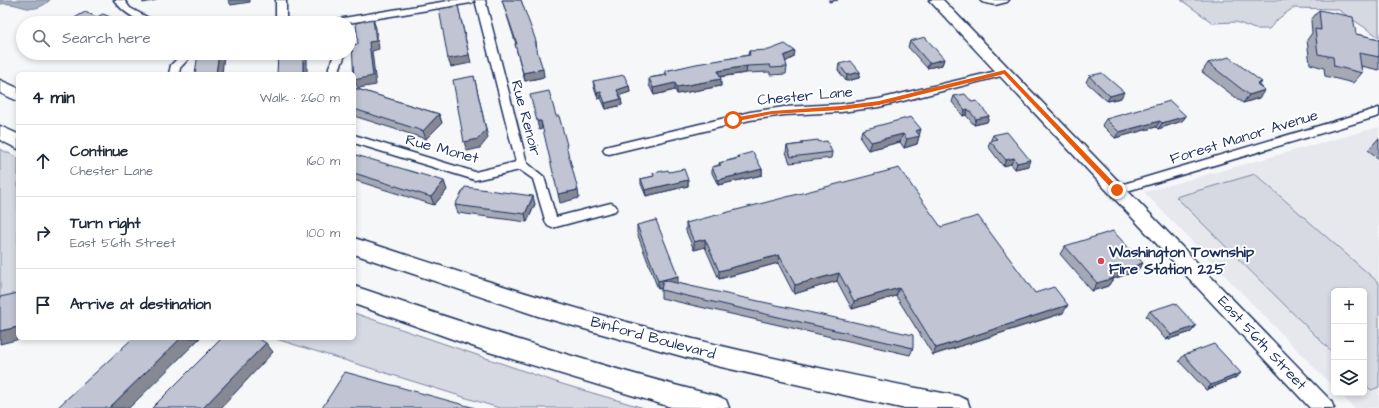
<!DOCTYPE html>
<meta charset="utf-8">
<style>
:root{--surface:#fff;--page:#f6f6f7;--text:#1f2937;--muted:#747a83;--line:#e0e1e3}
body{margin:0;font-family:"Architects Daughter",sans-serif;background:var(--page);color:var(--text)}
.controls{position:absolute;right:12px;bottom:12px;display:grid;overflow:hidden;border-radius:6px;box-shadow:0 2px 6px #0003}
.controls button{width:36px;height:36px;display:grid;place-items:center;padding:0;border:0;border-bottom:1px solid var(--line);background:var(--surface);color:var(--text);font:20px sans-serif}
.stop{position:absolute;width:12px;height:12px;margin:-9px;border:3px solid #ea580c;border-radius:50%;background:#fff}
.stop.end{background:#ea580c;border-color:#fff;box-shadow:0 1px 4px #0008}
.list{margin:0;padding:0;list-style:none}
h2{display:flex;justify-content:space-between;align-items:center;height:52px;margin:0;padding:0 16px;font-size:17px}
h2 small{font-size:13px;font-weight:400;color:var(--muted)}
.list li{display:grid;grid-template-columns:26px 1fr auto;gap:12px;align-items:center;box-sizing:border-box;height:72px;padding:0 16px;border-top:1px solid var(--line)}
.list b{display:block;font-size:15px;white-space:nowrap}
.list p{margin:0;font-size:13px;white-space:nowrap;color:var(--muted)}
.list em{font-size:13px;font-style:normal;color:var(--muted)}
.icon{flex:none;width:22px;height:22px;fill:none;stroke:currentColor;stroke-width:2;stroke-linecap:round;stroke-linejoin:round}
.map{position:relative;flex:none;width:1379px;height:408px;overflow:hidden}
.search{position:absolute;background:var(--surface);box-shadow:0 2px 6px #0003;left:16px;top:16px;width:340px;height:44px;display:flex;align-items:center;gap:10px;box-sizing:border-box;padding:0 14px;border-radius:22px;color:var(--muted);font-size:15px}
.panel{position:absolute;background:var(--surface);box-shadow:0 2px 6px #0003;left:16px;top:72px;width:340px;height:268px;border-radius:6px}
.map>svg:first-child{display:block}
</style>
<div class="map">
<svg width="1379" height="408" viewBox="0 0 1379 408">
<rect width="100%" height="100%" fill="#f6f7f9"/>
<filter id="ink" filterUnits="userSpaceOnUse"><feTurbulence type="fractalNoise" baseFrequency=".025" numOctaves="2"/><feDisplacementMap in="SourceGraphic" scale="8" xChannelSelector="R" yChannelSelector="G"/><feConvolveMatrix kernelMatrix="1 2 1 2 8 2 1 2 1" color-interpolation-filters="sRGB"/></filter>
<g filter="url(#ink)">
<path fill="#e6e8ee" d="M1379,127V408H1354L1339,393H1364V291H1334V388L1144,192Z"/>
<path fill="#d6d9e2" stroke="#7884a0" d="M1181,0H1379V37L1337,9L1293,8L1278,19L1269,29H1255L1236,22L1213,23Z
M0,149L18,158V303L0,308Z
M1255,174L1379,283V387L1371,390L1364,383V291H1334V354L1176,197Z
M354,313L562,384L644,408H499L273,338H354Z"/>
<path fill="#a9b0c1" stroke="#707c99" d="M0,0H50C30,18 22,1 0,4Z"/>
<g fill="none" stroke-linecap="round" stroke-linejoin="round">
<defs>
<path id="street" d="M114,0H124L130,8L158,23C140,23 125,15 114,0Z
M276,0H286V23H276Z
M454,0H485L527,163L544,177L556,217L611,203L615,205L617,208L615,211L552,228L548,226L546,223L533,179L520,170L475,180L354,143V135L475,172L516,162L475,0L471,3L348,23H326L331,20Z
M980,0H1009L1007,2L995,5L982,2Z
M183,53H194L180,68L179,74H169L171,65Z
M335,53H345C344,61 339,66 339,74H329V67Z
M1005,69L1009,70L1010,72L1009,74L879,107L841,112L784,115L750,120L609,154L605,153L603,150L605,147L609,146L750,112L784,107L841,104L879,99Z
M1379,108V116L1117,194L1113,193L1111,190L1113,187L1117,186Z"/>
<path id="secondary" d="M929,0H943L1331,401L1334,408H1310Z"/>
<path id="primary" d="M0,80L18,88V101L0,93Z
M0,126L18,134V149L0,140Z
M354,238C435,264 515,291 597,314C716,347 837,373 958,396L967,400L970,408H901L717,366L538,316L354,254Z
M354,286C474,327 594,365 717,396L726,400L729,408L671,407L489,352L354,304Z"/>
</defs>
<use href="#street" stroke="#1b2f5e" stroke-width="3"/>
<use href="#secondary" stroke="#1b2f5e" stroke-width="3"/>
<use href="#primary" stroke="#1b2f5e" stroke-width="3"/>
<use href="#street" fill="#fff" fill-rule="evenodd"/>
<use href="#secondary" fill="#fff" fill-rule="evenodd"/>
<use href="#primary" fill="#fff" fill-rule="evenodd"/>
</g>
<path fill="#a5a9b5" stroke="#1b2f5e" d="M502,0H521L537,50L544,77L525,81L517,52L515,44H516Z
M1319,10L1356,34L1379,39V70L1361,66L1362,73L1353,83L1325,76L1324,68L1310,64L1307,40L1312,33L1311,20Z
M910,41L944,59L942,65L927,68L908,47Z
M749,51L794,57L785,62L787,67L786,74L770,75V72L746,73L720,77L721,86L677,94L675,90L654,95L649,85V78L665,75V71L748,55Z
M1208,63L1259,86V98L1243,103L1202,72Z
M839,64L860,72L859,78L846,81L838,70Z
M1089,76L1121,98L1107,101L1086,82Z
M593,81L629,86L630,92L619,95L621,99L622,105L606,109L601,98L598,99L594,87Z
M354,88L439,114L442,123L426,139L354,116Z
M954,96L972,102L989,116L987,122L974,125L966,115L963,116L952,102Z
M1186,116L1182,121L1158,129L1156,127L1115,138L1102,125L1106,119Z
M862,130L919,135L917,144L904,148L900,142L868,150L860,138Z
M993,135L1028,166L1015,169L1011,164L1003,166L988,146Z
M1378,139H1379V159L1368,150Z
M802,142H819L832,152L831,158L790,163L786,152L787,146L802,144Z
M738,156L762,169V175L718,185L712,173V167L719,165V163L738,158Z
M354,158L447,190L434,205L354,180Z
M669,172L688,180V186L646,196L641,184V179L654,176L653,173Z
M535,204L527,222L458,213L455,205Z
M686,223L941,227L1035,293L1063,313L933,355L896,296L852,309L837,281L794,294L778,263L719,279L705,247L694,250L686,231Z
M637,225L678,283L913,348L910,355L661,298V288L658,289L637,233Z
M1065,246L1143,263L1137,271L1113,279L1108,286L1092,291L1060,254Z
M1150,311L1196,326L1191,332L1166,340L1146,316Z
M1184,355L1235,378L1206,390L1179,361Z"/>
<path fill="#868994" stroke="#1b2f5e" d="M142,0H157L143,3Z
M228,0H250V2L231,5Z
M829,0H838L829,2Z
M458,6L471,63L451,67L448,59Z
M115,19L118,23H108Z
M373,19L376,28L379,49L372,51L376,85L358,88L354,80Z
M536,41L537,50H535L534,42Z
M795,51L794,57L783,63L784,56Z
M219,53H223L224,55L222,74H216Z
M303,53H307V74H303Z
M944,59L942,65L927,68L929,63Z
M747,66L746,73L717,77L718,71Z
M543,69L544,77L525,81L523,73Z
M860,72L859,78L846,81L847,75Z
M474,76L488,138L480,148L467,151L464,142Z
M721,79V86L677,94V87Z
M1262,82L1256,90L1257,84Z
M675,83V90L654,95L653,88Z
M629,86L630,92L618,96L617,90Z
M1265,90L1259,98L1243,103L1249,95Z
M601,92V98L598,99L597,93Z
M1124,92L1121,98L1107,101L1110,96Z
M621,99L622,105L606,109L605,103Z
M968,109L966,115L963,116L965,110Z
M439,114L442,123L426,139L423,131Z
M989,116L987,122L974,125L976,119Z
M1186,116L1182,121L1158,129L1162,123Z
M537,121H541L542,129L539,130Z
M1160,121L1156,127L1115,138L1119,132Z
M921,129L917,144L904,148L907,139L916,131Z
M903,134L900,142L868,150L871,142Z
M1014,158L1011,164L1003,166L1006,160Z
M1030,160L1028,166L1015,169L1017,163Z
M762,169V175L718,185V180Z
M688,180V186L646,196L645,190Z
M444,181L447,190L434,205L431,197Z
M578,190L579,198L560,203L558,194Z
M533,196L535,204L527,222L525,214Z
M705,239V247L694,250V242Z
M779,255L778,263L719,279V271Z
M1143,263L1137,271L1113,279L1108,286L1092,291L1097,283L1111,274Z
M839,273L837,281L794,294L795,285Z
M678,276V284L658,289V281Z
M899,288L896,296L852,309L854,301Z
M1068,305L1063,313L933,355L936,348Z
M1196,326L1191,332L1166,340L1171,335Z
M18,327V338H24L0,344V331Z
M181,338H200L129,408H109Z
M266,343L273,352L221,408H203Z
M1241,373L1235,378L1206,390L1211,385Z"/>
<path fill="#c0c4d3" stroke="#1b2f5e" d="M502,0H521L536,41L534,42L543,69L523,73L515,44H517Z
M458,6L469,55L448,59L439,9Z
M1319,10L1353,17L1356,34L1379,39V57L1359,53L1362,73L1334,66L1333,57L1318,54L1315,29L1321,30Z
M85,12L97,17L103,14L115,19L108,23H78L71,20Z
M68,19L77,23H61Z
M373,19L376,41L369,42L373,76L354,80L352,45L358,44L356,23Z
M925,37L944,59L929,63L910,41Z
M785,44L795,51L784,56L787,67L771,68L770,65L747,66L718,71L721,79L677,87L675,83L653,88L649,78L667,75L665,71L696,64L750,55L749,51L769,50Z
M198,53H219L216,74H195Z
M278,53H303V74H277Z
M1229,57L1262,82L1257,84L1265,90L1249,95L1208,63Z
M851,61L860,72L847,75L839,64Z
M1102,73L1124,92L1110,96L1089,76Z
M624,75L629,86L617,90L621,99L605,103L601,92L597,93L593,81Z
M474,76L486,130L478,139L464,142L453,80Z
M354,88L439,114L423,131L354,109Z
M549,91L556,116H559L567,145H566L578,190L558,194L541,121H537L530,95Z
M965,94L972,102L977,101L989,116L976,119L968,109L965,110L954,96Z
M1170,101L1186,116L1162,123L1160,121L1119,132L1106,119Z
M911,117L921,129L916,131L920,136L907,139L903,134L871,142L862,130Z
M1007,132L1030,160L1017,163L1014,158L1006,160L990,141L997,139L993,135Z
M818,140L819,142L827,141L832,152L791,157L787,146L803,144L802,142Z
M753,152L762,169L718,180L712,167L721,165L719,163L740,158L738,156Z
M356,155L444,181L431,197L354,173V158Z
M899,168L941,227L978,216L1035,293L1054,287L1068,305L936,348L899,288L854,301L839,273L795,285L779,255L719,271L705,239L694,242L686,223Z
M684,169L688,180L645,190L641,179L654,176L653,173L668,170L669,172Z
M465,187L533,196L525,214L455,205Z
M656,220L678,276L658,281L637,225Z
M1113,231L1143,263L1111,274L1114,278L1097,283L1065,246Z
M663,280L913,335V348L661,290Z
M18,293V327L0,331V297Z
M1175,303L1196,326L1171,335L1150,311Z
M133,338H181L109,408H57Z
M222,338H257L266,343L203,408H152Z
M1214,344L1241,373L1211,385L1184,355Z
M345,372L475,408H322Z"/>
</g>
<path fill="#ea580c" d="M1005,70L1120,189V192H1115L1004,74L879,105L841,110L772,114L733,122L730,120L733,118L772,111L841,106L879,101Z"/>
<circle fill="#d1495b" stroke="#fff" stroke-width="1.5" cx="1101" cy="261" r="4"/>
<g text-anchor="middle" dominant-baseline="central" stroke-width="4" stroke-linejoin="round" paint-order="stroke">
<g font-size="15" fill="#1b2f5e" stroke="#fff">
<text transform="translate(805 96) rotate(-5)">Chester Lane</text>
<text transform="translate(526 118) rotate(75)">Rue Renoir</text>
<text transform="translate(1244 137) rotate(-17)">Forest Manor Avenue</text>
<text transform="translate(442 149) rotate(15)">Rue Monet</text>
<text transform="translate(653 338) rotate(15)">Binford Boulevard</text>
<text transform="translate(1262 343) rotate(47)">East 56th Street</text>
</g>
<g font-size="15" font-weight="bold" fill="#1b2f5e" stroke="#fff" text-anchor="start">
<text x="1109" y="252">Washington Township<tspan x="1109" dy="17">Fire Station 225</tspan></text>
</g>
</g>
</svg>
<div class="controls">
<button>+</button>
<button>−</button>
<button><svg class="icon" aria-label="layers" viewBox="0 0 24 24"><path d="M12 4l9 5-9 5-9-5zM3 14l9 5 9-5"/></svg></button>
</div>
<div class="stop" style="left:733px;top:120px"></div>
<div class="stop end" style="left:1117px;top:190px"></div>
<div class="search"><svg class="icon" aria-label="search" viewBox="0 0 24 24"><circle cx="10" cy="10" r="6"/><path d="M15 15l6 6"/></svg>Search here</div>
<section class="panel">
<h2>4 min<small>Walk · 260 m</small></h2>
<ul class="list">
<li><svg class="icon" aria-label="ahead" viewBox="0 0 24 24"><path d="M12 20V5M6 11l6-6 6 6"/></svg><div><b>Continue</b><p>Chester Lane</p></div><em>160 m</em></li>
<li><svg class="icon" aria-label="right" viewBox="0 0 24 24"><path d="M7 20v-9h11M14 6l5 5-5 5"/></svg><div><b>Turn right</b><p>East 56th Street</p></div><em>100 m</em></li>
<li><svg class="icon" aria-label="arrive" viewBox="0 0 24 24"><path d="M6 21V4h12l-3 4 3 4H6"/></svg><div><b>Arrive at destination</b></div></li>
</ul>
</section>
</div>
